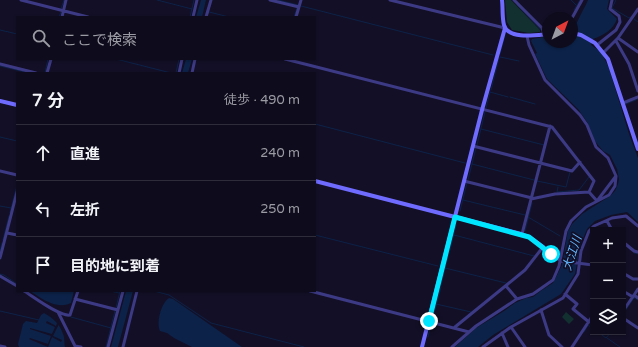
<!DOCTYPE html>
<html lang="ja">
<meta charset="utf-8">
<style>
:root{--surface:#0e0b1c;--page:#1c1929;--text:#f1f3f6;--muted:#9b9ba3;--line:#2e2b3b}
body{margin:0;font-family:"Varela Round","Noto Sans JP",sans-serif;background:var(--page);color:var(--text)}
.controls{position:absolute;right:12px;bottom:12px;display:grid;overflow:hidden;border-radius:0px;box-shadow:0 1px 3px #0004}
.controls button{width:36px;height:36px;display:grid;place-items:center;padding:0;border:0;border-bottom:1px solid var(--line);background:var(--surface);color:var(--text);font:20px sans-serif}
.compass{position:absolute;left:542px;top:12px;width:36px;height:36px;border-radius:50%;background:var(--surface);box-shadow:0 1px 3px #0004;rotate:41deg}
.stop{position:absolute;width:12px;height:12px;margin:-9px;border:3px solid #00e5ff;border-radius:50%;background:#fff}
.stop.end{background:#00e5ff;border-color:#fff;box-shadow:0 1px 4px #0008}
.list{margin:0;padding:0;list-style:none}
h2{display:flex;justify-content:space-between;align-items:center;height:52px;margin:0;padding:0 16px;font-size:17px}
h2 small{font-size:13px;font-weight:400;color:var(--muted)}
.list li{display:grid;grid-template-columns:26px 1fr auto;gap:12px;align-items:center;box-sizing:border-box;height:56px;padding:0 16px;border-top:1px solid var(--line)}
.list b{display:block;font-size:15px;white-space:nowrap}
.list em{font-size:13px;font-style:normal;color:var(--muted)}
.icon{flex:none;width:22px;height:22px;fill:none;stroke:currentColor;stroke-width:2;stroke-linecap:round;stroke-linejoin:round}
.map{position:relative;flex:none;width:638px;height:347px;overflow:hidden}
.search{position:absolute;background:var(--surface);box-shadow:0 1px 3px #0004;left:16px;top:16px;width:300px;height:44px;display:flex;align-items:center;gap:10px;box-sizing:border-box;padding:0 14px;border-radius:0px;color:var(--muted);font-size:15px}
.panel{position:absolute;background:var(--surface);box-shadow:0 1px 3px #0004;left:16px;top:72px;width:300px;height:220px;border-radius:0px}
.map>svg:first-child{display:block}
</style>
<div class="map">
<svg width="638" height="347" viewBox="0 0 638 347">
<rect width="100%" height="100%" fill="#130f26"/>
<path fill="#12302f" d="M505,0H511L540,30V32L529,33L512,30L507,22Z
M566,312L574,319L569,324L562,317Z"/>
<path fill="#0c2248" d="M201,0H206L202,17H196Z
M588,0H609L607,9L617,19C613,30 604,35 593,39L591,45L601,52L609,68L629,134L638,158V222L627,212L611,215L595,221L587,229L580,246L575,274L561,294L493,335L478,347H455L476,328L504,311L515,303L526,298L533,297L542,290L553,283L562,265L568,231L572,224L582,214L610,196L615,191L618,184L619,179L617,169L610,155L603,151L594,140L587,122L578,109L547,79L535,54L537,53L531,41L532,39L548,36V42H572C572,27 582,14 588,0Z
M186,59H192L188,73H182Z
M30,291H74L71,303C57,310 42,299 30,291Z
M126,291H133L118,347H111Z
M169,298L173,299L242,347H192L174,338L167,333L160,331C156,323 161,303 169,298Z
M44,313C53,318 60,324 63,334C65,338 64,343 65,347H19L18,344L23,324L26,321L37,323L41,315Z"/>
<path fill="#130f26" d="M47,321L56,326L57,323L59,324L53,336L62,340L61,342L52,337L48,347L29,339L30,338L48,344L51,336L30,329V328L52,334L55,327L46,323Z"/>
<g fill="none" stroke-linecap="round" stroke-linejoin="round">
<path stroke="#0c2248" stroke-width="1" d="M157,0L192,9
M278,0L298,5
M571,0L576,5
M616,0L612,8L629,18L631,17
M517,5L541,30
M301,6L493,55
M61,9L64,0
M574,10L580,0
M209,12L229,17
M59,17L61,12
M190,17L194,0
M294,17L297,8
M634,19L638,22
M544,29H548
M0,30L17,34
M500,54L505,35
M500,57L519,61
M116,59L171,73
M0,66L29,73
M45,73L48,59
M176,73L179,59
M491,90L499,58
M510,97L535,104
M626,104L638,99
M486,108L490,92L508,97
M315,124L465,163
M481,129L544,145
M0,137L17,141
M477,145L485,112
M472,164L534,180
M468,180L476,148
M537,181L566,187L570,172
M558,187L557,192L579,190L589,177
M463,200L525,215
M0,206L11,208
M460,211L467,183
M10,213L17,185
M528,217L560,236
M525,231L532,203
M315,235L438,266
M454,235L534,256
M3,240L9,216
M450,250L456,225
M0,251L2,243
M634,253L638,254
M445,268L506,283
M0,274L4,275L17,284
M441,285L449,252
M110,291L119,293
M154,291L169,295
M169,295L211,323L304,347
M436,304L471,312
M116,308L120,291
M0,311L39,320
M623,314L634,298L638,300
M71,317L111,328
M432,321L441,287
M584,332L588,325L593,329
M598,332L606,338L611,332
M428,337L431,324
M607,338L620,347
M106,347L115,311"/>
<path stroke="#3d3a85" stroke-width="3" d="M21,0L88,17
M270,0L299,7
M390,0L505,28
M514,0L542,28L544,34
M62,17L66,0
M193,17L197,0
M206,17L211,0
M296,17L301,0
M572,18L582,0
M527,36L529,45L545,80L580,115L587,125L596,147L608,158L616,176L597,201L589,192
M618,38L638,52
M616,41L629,64L638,91
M597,45L616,30L620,22L619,16L610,9L612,0
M603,53L618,38L638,9
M285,59L552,127L594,181L589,192
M0,64L36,73
M47,73L51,59
M179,73L182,59
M192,73L195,59
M623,103L638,97
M473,146L572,171L580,162
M0,171L17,175
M464,181L532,198
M531,199L555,194L589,192
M607,221L612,230
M7,233L17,235
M522,234L550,126
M623,242L634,251L638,252
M0,258L17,192
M623,273L633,279H638
M0,276L17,286
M506,286L517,299
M638,289L634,295L638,298
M24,291C34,297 60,317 70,315L78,291
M310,291L469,332
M623,291L633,297
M565,294L577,304L573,309L589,322
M75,299L118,310
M541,310L549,335L562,347
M623,311L634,295
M58,312L75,346L81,347
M623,318L638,328
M455,327L525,270L543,247L561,261L593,265
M511,327L525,347
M502,333L508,347
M0,346L5,347
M108,347L123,291
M123,347L137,291
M452,347L476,326L517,299L533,294L553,280L559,266L566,231L571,221L586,207L609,195L615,186L616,176
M483,347L511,327L563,298L578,274L581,251L589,231L594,226L612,218L626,216L638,226
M572,347L593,315"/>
<path stroke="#6f6bff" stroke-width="4" d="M502,0C503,8 502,18 504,25C508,40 537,35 548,34
M572,33L581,35L595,43L608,59L638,149
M0,101L17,105
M315,181L521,234L529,237L543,247
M422,347L482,110L505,28"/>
</g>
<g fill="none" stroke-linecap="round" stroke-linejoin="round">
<path stroke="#00e5ff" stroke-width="5" d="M429,321L455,217L529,237L551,254"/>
</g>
<g text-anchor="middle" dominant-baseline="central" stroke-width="3.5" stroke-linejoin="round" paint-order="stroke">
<g font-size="12" font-style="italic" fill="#62b6ff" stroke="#130f26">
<text transform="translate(572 253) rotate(-72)">大江川</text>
</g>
</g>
</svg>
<div class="controls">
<button>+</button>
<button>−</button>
<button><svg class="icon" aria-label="layers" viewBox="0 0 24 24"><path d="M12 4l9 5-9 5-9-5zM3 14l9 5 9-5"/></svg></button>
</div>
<svg class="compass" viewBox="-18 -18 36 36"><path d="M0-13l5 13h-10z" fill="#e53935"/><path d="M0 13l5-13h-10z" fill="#9b9ba3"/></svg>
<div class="stop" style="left:551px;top:254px"></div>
<div class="stop end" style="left:429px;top:321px"></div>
<div class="search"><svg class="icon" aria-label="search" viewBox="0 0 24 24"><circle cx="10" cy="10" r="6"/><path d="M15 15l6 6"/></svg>ここで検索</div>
<section class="panel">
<h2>7 分<small>徒歩 · 490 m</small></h2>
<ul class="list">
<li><svg class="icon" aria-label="ahead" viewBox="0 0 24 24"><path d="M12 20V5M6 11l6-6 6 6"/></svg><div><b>直進</b></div><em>240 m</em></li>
<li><svg class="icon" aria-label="left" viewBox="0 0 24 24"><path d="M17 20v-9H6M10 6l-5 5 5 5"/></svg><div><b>左折</b></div><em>250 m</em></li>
<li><svg class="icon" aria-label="arrive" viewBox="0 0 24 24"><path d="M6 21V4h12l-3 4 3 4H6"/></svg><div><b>目的地に到着</b></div></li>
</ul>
</section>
</div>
